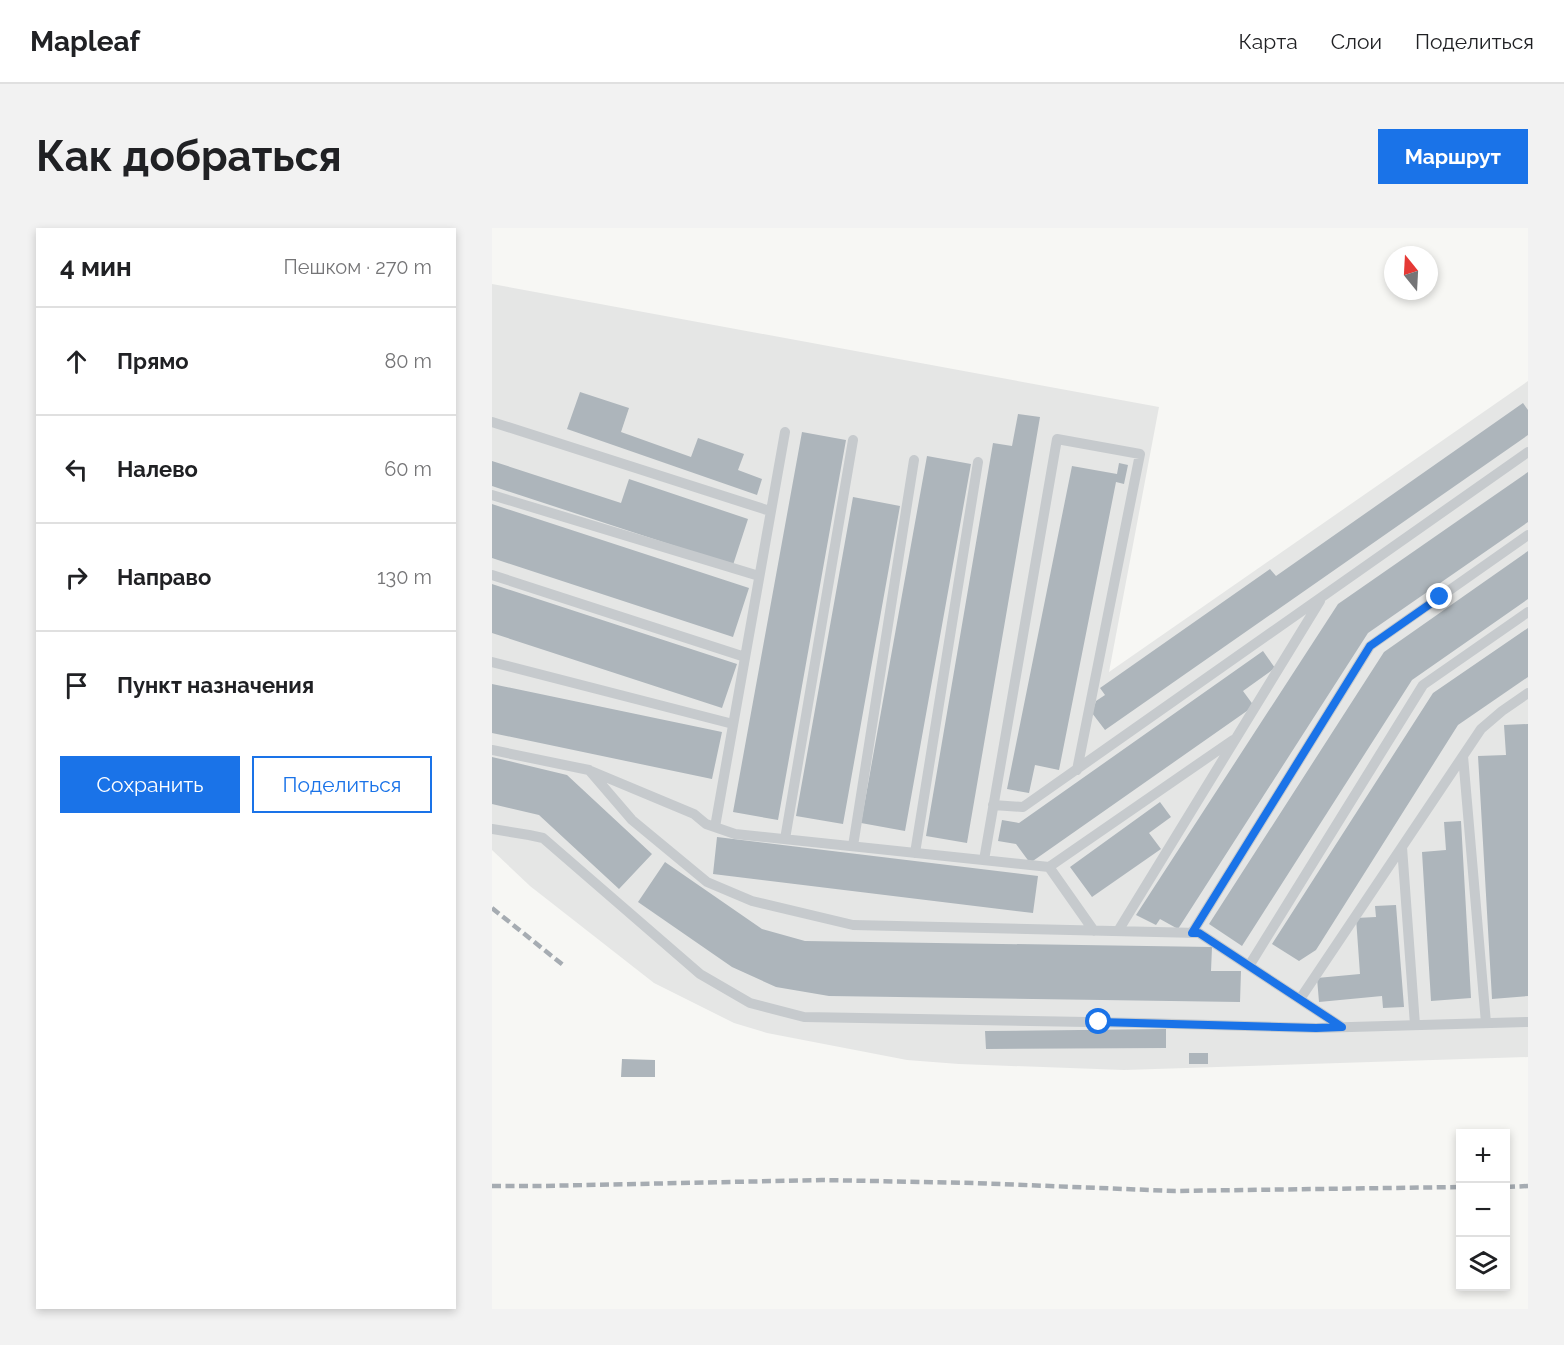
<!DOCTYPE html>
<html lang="ru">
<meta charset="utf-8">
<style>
:root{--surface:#fff;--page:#f2f2f2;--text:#202124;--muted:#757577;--line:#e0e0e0;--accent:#1a73e8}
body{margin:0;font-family:Raleway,sans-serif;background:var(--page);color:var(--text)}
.controls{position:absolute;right:18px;bottom:18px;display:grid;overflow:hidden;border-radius:0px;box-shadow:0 3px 9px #0003}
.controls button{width:54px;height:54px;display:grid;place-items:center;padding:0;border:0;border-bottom:2px solid var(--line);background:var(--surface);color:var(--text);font:30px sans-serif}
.compass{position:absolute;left:892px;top:18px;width:54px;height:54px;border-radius:50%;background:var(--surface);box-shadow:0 3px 9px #0003;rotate:342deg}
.stop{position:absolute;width:18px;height:18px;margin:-14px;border:4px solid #1a73e8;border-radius:50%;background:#fff}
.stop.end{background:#1a73e8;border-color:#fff;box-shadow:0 2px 6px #0008}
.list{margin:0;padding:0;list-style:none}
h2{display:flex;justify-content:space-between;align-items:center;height:78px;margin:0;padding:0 24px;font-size:26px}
h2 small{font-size:20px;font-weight:400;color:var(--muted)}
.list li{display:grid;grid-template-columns:39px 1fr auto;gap:18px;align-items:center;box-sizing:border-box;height:108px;padding:0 24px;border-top:2px solid var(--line)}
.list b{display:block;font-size:22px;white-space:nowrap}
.list em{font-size:20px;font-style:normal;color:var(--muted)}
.actions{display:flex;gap:12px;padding:18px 24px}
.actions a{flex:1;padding:14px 0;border:2px solid var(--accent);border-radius:0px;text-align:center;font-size:21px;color:var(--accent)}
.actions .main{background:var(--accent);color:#fff}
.icon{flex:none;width:33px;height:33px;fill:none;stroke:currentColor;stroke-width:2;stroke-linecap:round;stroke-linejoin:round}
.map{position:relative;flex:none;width:1036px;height:1081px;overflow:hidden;border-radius:0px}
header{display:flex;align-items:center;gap:36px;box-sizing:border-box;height:84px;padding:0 30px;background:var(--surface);border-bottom:2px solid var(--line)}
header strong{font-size:28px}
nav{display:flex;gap:33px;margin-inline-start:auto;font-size:21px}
.intro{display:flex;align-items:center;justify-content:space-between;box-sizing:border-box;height:144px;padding:0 36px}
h1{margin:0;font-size:42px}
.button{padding:15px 27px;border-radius:0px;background:var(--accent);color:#fff;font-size:21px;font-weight:700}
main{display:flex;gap:36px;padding:0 36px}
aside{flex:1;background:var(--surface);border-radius:0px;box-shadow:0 3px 9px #0003}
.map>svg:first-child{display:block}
</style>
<header>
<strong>Mapleaf</strong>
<nav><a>Карта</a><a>Слои</a><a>Поделиться</a></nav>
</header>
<div class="intro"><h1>Как добраться</h1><a class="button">Маршрут</a></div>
<main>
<aside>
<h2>4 мин<small>Пешком · 270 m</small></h2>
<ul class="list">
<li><svg class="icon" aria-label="ahead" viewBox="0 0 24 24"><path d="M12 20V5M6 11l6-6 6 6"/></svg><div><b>Прямо</b></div><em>80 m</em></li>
<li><svg class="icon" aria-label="left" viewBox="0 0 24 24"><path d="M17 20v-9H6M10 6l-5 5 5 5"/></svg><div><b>Налево</b></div><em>60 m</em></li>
<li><svg class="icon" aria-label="right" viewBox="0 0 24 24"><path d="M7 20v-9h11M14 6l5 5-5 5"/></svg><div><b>Направо</b></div><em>130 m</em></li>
<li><svg class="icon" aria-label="arrive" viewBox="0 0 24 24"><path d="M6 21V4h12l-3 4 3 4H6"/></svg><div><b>Пункт назначения</b></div></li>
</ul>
<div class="actions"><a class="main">Сохранить</a><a>Поделиться</a></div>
</aside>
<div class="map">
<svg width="1036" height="1081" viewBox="0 0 1036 1081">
<rect width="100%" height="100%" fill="#f7f7f4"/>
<path fill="#e5e6e5" d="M0,56L667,179L617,444L1036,153V829L632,842L467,836L415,832L275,805L242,795L162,755L38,658L0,622Z"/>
<path fill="#adb5bb" d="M88,164L137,180L129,204L199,229L206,210L252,226L246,242L270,251L265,267L75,201Z
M1031,175L1036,182V207L613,502L600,485L604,473L613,467L608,460L778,341L784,348Z
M526,186L548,189L475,615L434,608L501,215L520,218Z
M310,204L354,212L286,592L241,584Z
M435,228L479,236L413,603L369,595Z
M0,233L129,275L137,251L256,291L241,337L0,258Z
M627,235L636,237L632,256L624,254L567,542L543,537L537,565L515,561L580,238L625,246Z
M1036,244V294L876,405L686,701L668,691L664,697L644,687L846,376Z
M361,269L408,278L351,596L304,588Z
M0,276L257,360L241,409L0,330Z
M1036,323V371L920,452L750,718L717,696L892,424Z
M0,356L245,436L230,480L0,405Z
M1036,400V449L966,497L824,722L807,733L780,716L941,465Z
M771,423L783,440L751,463L762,478L538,635L524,616L506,613L510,592L527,595Z
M0,456L230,504L220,551L0,505Z
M1036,496V768L1000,771L986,528L1014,527L1012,497Z
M0,529L75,547L160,626L127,661L47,587L0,576Z
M668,574L679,589L657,605L669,621L600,669L578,639Z
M969,593L979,770L939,773L930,624L954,622L952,594Z
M225,609L546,648L541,685L221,646Z
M173,634L270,701L313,713L720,719L719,743H749L748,774L337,768L284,759L240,739L146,674Z
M904,677L912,779L891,780L890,768L827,774L825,750L868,746L864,690L884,689L883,678Z
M674,801V820L494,821L493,803Z
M697,825H716V836H697Z
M130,831L163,832V849H129Z"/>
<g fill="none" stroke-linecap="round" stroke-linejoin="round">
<path stroke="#c6cacd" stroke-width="10" d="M0,194L278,283
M0,267L267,348
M0,347L253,429
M0,434L241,496
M0,522L97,542L140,592L215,654L260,673L361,697L707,705L850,799
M971,528L994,795
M99,543L202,586L214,596L243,606L557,639L602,703
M501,577L531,579L1036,224
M223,599L293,204
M0,601L37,607L51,610L208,746L258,775L312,789L652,795L824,800L1036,794
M293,611L361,212
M361,618L422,232
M910,619L923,797
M423,625L486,234
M492,632L565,211L648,226L585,542
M557,639L741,512
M626,703L828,373
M700,705L878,418L1036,307
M757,738L931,457L1036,384
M808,771L989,501L1010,483L1036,465"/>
<path stroke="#a6acb2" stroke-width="4.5" stroke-dasharray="9 4.5" stroke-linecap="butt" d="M0,680L71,737
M0,958H49L330,952L482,955L683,963L969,959
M1014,959L1036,958"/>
</g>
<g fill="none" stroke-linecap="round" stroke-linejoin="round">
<path stroke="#1a73e8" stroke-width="8" d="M607,794L824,800L850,799L707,705H700L878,418L948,369"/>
</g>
</svg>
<div class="controls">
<button>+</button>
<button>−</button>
<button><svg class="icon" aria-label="layers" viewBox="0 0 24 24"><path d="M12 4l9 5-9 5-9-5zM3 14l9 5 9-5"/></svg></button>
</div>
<svg class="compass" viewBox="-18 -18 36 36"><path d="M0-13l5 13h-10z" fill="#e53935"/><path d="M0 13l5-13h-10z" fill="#757577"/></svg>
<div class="stop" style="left:607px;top:794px"></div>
<div class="stop end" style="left:948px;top:369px"></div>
</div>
</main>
